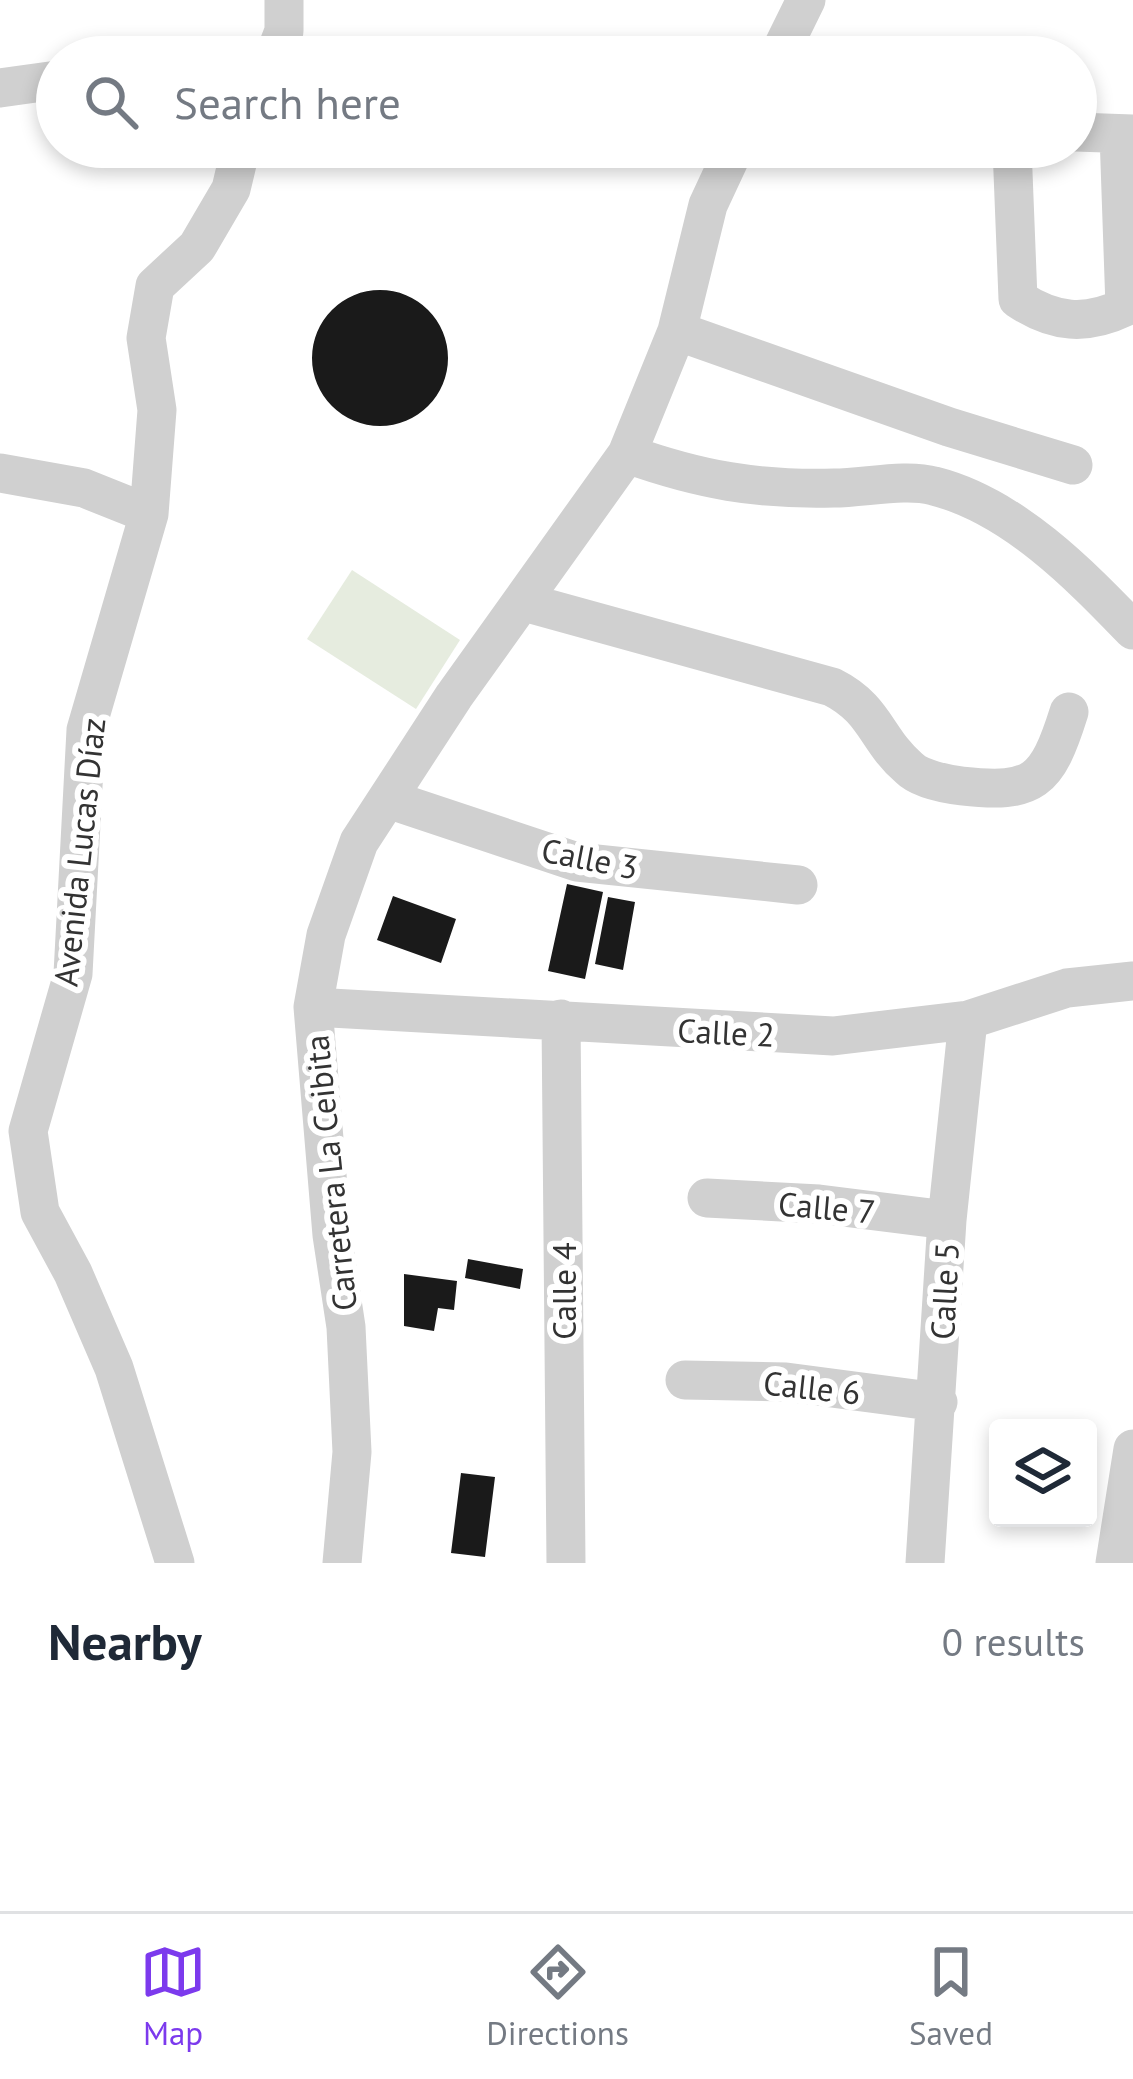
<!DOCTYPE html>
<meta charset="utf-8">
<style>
:root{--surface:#fff;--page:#f2f2f3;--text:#1f2937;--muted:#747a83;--line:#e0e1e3;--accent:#7c3aed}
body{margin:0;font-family:"PT Sans",sans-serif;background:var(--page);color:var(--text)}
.controls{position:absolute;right:36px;bottom:36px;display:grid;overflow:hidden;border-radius:12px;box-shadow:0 6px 18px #0003}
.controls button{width:108px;height:108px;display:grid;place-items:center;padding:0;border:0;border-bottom:3px solid var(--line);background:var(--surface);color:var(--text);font:60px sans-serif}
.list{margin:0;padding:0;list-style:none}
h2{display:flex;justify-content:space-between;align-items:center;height:156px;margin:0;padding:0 48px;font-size:51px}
h2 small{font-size:39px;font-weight:400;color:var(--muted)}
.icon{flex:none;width:66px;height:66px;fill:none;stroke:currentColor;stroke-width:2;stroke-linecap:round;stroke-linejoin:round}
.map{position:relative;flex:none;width:1133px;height:1563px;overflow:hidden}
.search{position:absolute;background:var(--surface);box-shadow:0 6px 18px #0003;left:36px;right:36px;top:36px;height:132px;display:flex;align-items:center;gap:30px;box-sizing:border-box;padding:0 42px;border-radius:66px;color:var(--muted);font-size:45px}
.sheet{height:348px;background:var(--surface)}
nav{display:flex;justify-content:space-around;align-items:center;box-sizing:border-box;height:168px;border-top:3px solid var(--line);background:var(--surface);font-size:33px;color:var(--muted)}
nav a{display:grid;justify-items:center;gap:6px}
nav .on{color:var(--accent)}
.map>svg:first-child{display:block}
</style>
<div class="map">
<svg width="1133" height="1563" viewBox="0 0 1133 1563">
<rect width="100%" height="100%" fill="#fff"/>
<path fill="#e6ecdf" d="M352,570L460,640L416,709L307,639Z"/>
<path fill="#1a1a1a" d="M312 358a68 68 0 1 1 136 0a68 68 0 1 1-136 0Z
M567,884L603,892L585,979L548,971Z
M393,896L456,919L441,963L377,940Z
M608,897L635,902L623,970L595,964Z
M468,1259L523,1269L520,1289L465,1278Z
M404,1274L457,1281L454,1310L438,1308L434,1331L404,1326Z
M461,1473L495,1477L485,1557L451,1553Z"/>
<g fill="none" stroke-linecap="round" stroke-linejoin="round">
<path stroke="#d0d0d0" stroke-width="39" d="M274,57L284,31V0
M778,57L806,0
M0,88L57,80
M1076,132L1133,134
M1012,147L1018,299C1054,323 1086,326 1125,307L1119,134
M677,331L949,427L1073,465
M627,454C700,480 757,490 834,488C864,488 906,478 934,486C1013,506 1079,574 1133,630
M0,473L84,488L149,514
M524,602L832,687C876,709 876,740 909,768C920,779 946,784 962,786C1034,794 1047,782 1069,712
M388,799L577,862L798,885
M313,1007L833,1036L968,1020L1067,988L1133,981
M561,1019L566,1563
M707,1198L819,1204L947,1220
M685,1380L786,1382L938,1402
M175,1563L114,1368L73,1273L40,1212L28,1131L73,974L86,730L149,514L157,410L146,338L155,286L197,247L231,189L241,147
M342,1563L352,1452L346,1327L332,1235L313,1007L326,935L359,842L454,696L627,454L677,331L708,205L735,147
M925,1563L947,1220L968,1020
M1115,1563L1133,1449"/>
</g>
<g text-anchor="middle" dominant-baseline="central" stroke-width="12" stroke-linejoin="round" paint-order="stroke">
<g font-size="33" fill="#333" stroke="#fff">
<text transform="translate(79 852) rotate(-84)">Avenida Lucas Díaz</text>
<text transform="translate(590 858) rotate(11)">Calle 3</text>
<text transform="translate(726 1032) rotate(3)">Calle 2</text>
<text transform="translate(330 1173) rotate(-96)">Carretera La Ceibita</text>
<text transform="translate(827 1207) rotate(5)">Calle 7</text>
<text transform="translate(563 1291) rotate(-90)">Calle 4</text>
<text transform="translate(944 1291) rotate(-87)">Calle 5</text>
<text transform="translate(812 1387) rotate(6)">Calle 6</text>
</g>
</g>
</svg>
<div class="controls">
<button><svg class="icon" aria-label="layers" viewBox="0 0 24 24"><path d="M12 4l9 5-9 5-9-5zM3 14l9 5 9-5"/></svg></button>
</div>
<div class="search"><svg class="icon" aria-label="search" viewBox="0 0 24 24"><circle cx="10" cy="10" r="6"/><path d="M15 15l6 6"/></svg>Search here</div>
</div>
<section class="sheet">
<h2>Nearby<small>0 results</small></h2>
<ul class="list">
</ul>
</section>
<nav>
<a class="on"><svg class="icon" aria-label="map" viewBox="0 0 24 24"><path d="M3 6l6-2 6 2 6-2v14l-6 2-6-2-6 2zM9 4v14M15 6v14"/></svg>Map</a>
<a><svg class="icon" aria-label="directions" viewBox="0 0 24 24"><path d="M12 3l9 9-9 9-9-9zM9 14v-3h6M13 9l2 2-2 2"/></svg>Directions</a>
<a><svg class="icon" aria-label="saved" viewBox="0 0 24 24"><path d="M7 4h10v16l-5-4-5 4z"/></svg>Saved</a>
</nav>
